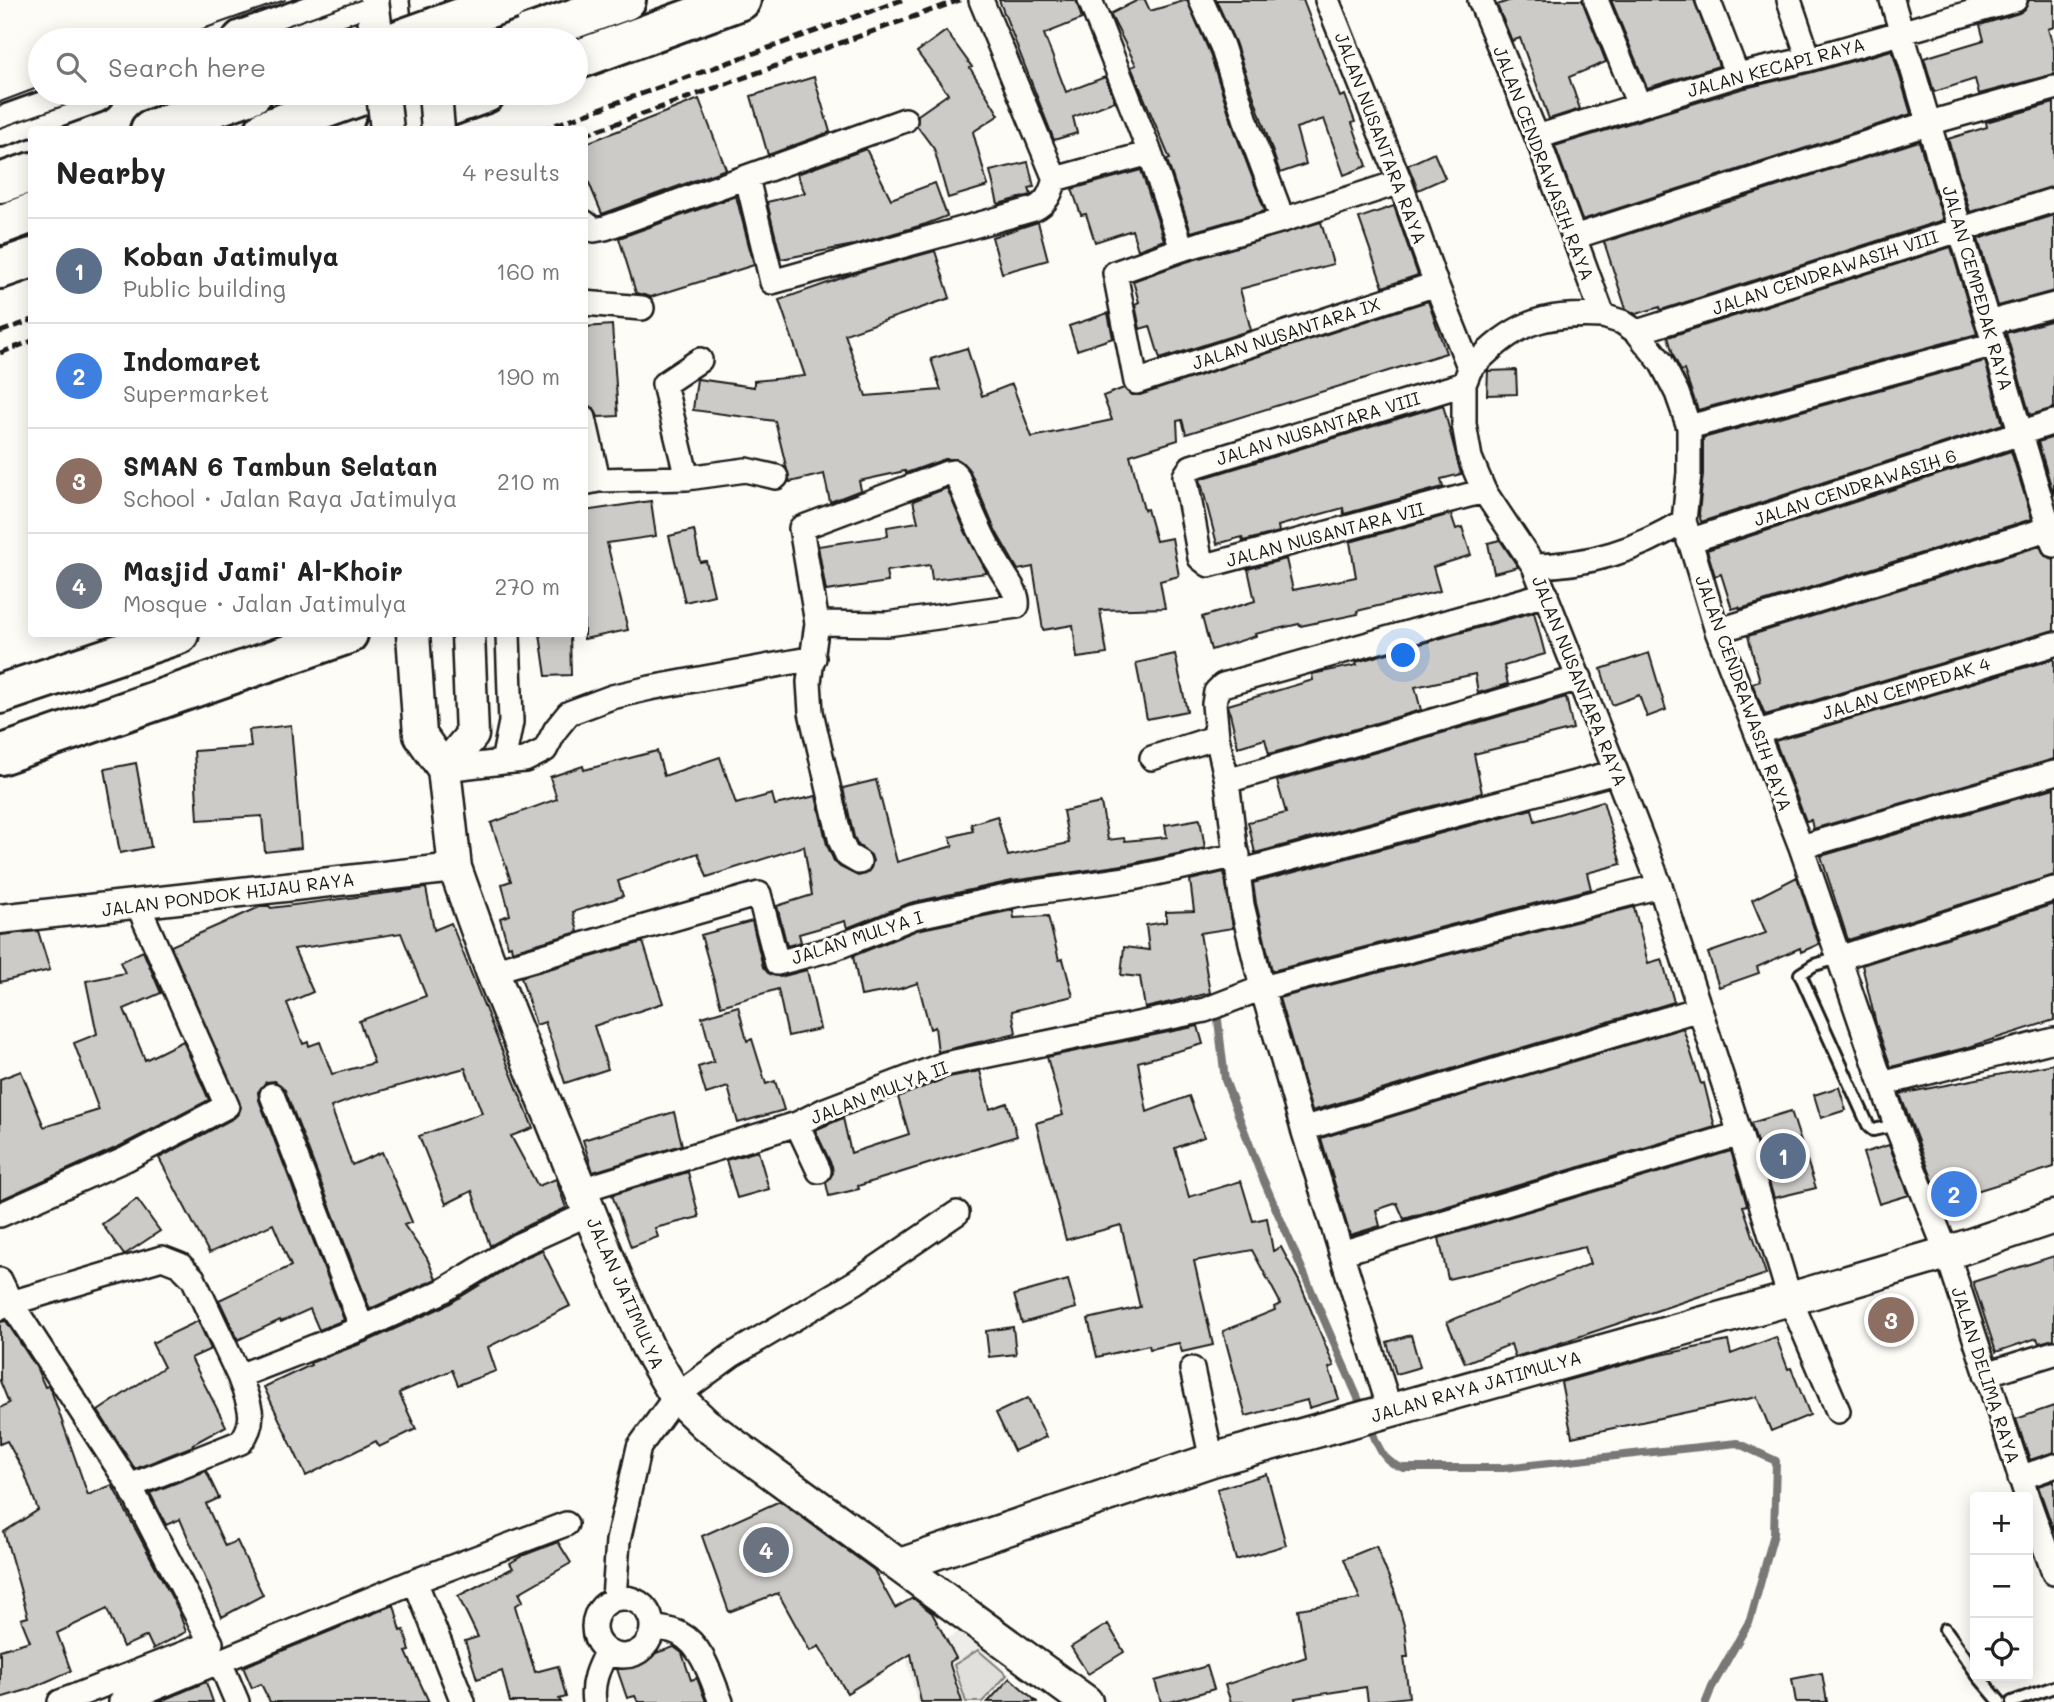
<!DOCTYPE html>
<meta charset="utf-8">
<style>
:root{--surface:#fff;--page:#f6f6f6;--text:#222;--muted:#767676;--line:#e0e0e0;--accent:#ea580c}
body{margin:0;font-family:Mali,sans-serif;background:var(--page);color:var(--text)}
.controls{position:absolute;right:21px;bottom:21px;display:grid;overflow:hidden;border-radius:7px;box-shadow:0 4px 18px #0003}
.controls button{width:63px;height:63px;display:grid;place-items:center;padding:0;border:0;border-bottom:2px solid var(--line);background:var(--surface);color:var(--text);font:35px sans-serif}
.you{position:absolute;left:1404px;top:656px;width:24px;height:24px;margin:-18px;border:5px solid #fff;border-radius:50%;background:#1a73e8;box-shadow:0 0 0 10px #1a73e833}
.badge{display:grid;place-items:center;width:46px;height:46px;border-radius:50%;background:var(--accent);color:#fff;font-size:23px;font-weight:700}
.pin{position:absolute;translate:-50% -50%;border:4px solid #fff;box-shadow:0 2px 7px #0006}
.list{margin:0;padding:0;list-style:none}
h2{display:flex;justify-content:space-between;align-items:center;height:91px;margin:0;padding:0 28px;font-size:30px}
h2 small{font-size:23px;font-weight:400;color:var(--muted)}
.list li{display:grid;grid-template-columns:46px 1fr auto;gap:21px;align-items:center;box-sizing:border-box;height:105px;padding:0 28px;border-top:2px solid var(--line)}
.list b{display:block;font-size:26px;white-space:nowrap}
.list p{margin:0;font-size:23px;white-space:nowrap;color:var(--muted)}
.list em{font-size:23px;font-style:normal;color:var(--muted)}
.icon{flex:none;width:38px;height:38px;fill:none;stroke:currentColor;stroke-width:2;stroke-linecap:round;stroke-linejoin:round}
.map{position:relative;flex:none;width:2054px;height:1702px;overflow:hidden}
.search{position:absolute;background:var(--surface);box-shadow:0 4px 18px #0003;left:28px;top:28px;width:560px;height:77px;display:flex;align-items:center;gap:18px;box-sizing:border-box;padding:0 24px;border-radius:38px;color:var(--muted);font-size:26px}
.panel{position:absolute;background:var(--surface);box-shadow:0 4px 18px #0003;left:28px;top:126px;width:560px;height:511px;border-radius:7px}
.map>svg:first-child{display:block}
</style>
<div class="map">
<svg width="2054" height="1702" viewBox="0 0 2054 1702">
<rect width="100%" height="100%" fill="#fdfcf7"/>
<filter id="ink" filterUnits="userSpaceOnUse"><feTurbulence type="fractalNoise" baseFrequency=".0143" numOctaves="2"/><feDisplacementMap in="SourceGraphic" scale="14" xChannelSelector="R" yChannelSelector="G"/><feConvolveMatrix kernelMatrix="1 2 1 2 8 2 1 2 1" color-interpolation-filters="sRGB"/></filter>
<g filter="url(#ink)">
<path fill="#eeede9" d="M962,1630L1010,1675L985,1702H917L907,1661Z"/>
<path fill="#e0dfdb" stroke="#7e7e7c" stroke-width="2" d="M978,1650L1007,1675L982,1702H966L954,1665Z"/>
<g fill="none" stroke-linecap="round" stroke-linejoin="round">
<path stroke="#797876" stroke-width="8" d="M1218,1020L1225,1080L1260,1172L1364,1412
M1369,1424C1377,1443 1381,1462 1403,1468H1503L1737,1443L1776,1461L1774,1534L1750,1620L1712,1687L1706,1702"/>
</g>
<path fill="#cccbc8" stroke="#1c1c1c" stroke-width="2" fill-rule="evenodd" d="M999,0H1076L1082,19L1044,34L1066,92L1105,77L1115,101L1073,117L1077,133L1054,140Z
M1138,0H1145L1150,11L1187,0L1209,51L1235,132L1265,211L1191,232L1167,160L1170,159L1131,67L1136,65L1110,14Z
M1216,0H1303L1340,97L1345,95L1355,122L1352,123L1367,166L1344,175L1324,119L1296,128L1306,164L1280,173L1235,42Z
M1511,0H1582L1606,62L1569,77L1580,109L1549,119L1520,38L1512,41L1497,5Z
M1611,0H1694L1719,66L1647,88Z
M2029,0H2054V27L2048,29L2054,49V74L1979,94L1975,79L1934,92L1924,58L1984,40L1980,25L2019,13L2025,9Z
M946,31L972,67L970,68L999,115L973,132L988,186L948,198L934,149L917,126L918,115L948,94L917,52Z
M1892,50L1911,114L1582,220L1555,146L1741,89L1813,72Z
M814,77L830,132L768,155L751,96Z
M699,99L726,169L602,214L584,171V144Z
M2054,103V186L1970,212L1948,139L1987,127L1986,122Z
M1919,141L1943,220L1661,310L1660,307L1636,314L1626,309L1604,242Z
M866,149L891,199L935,183L947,216L926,224L854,245L781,259L767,202L805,193L797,174Z
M1434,153L1445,178L1418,190L1408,165Z
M1028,162L1034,187L1029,188L1031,195L998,204L990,171Z
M1141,170L1164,240L1138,250L1132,230L1095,242L1086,214L1081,215L1072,189Z
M736,196L754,265L651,297L636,293L619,238Z
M1394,206L1418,275L1383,287L1359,218Z
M2054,215V291L1998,306L1978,239Z
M1038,222L1048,260L1002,273L992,237Z
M1321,222L1333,264L1240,289L1251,330L1160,359L1150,326L1140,329L1135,304L1139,302L1133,281L1186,262Z
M1951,247L1977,334L1698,410L1684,370L1681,371L1674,357L1668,337Z
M935,251L950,298L845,334L866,396L941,390L931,359L967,348L982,396L1012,384L1032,437L1112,420L1103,396L1124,388L1132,395H1140L1428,301L1446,353L1186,434L1182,420L1177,421L1178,440L1130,455L1144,510L1147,509L1156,541L1172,538L1179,576L1160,581L1165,608L1100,610L1107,654L1077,658L1073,625L1043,630L1033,567L1018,570L995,530L970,471L962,462L957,459H945L906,473L905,471L859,481L861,490L830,502L824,474L790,482L775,421L693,410L697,379L754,387V381L805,376L779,300L862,271Z
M1108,313L1113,338L1077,350L1069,326Z
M2054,320V408L2030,415L2006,333Z
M612,325L618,416L598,417L594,408L584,404V327Z
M1985,361L2003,424L1701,522L1699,514L1703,474V438Z
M1516,370L1517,394L1487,395L1488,371Z
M1443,405L1461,474L1441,479L1443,487L1344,514L1343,508L1278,526L1279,532L1243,541L1242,537L1217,544L1200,479Z
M2054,437V496L2038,442Z
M2011,451L2032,519L1740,609L1739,607L1732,609L1721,574L1715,576L1707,550Z
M947,488L965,531L987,573L932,580L930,565L886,571L888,582L826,591L818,546L888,536L887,527L918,522L913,501Z
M651,501L656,536L607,543L628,630L584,639V511Z
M1451,514L1456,529L1462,527L1471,555L1433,567L1440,591L1357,611L1358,614L1300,626L1299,624L1255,634L1256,636L1211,650L1202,617L1255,601L1248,569L1286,559L1293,590L1356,577L1350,542Z
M694,530L700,562L706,561L714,595L685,602L669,536Z
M1500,540L1518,567L1494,573L1488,543Z
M2040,546L2045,556L2054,559V630L1765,715L1752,683L1760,681L1748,636Z
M1534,612L1545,654L1504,666L1508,684L1478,693L1475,674L1415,687L1421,710L1269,754L1265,739L1238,747L1228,705L1313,680L1312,674L1357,665L1356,662Z
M540,634H570L571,675L546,676Z
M1649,653L1666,710L1647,717L1639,695L1612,705L1601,669Z
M1175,654L1187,711L1147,719L1136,663Z
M2054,659V759L1813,829L1811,820L1806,821L1775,741Z
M1566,697L1573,729L1474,754L1482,793L1255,853L1248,822L1286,813L1277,781Z
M291,725L301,848L265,852L262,816L198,820L194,751L251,747L249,730Z
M657,751L664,776L720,757L736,804L772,794L775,805L816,796L827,845L834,861L840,867L858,876L866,874L871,868L873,861L871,855L858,845L854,837L843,788L876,780L897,862L953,846L950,837L973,831L971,824L997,816L1008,856L1069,843L1063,811L1101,803L1108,840L1124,838L1125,841L1167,837L1165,825L1200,819L1205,848L1130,864L1012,881L910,903L847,928L845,921L799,934L801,942L787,946L777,906L812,895L804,846L707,877L698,853L618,881L623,896L573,912L578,932L512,951L511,945L508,946L500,918L510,915L502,884L511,881L491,823L557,799L550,777L583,766L584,770Z
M136,763L151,847L120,853L105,769Z
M2054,788V875L1848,940L1821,856Z
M1603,801L1621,864L1587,873L1591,889L1272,971L1256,903L1253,883L1532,809L1535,821Z
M1224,872L1233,928L1200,933L1210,993L1145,1008L1140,977L1121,975L1124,947L1149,950L1146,925L1166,922V912L1194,911L1190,880Z
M1797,877L1819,944L1801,952L1800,948L1757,967L1759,973L1719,987L1708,953L1766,933L1752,900Z
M426,888L434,930L451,923L533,1128L511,1136L538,1186L556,1179L566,1208L530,1224L490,1246L472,1191L446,1204L419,1136L482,1113L465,1068L358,1097L331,1107L352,1165L382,1152L412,1222L404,1225L427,1258L436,1279L370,1309L285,1090L275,1081L266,1082L258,1092L259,1100L344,1320L319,1330L310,1309L281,1322L280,1320L238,1340L219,1300L291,1266L273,1224L209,1253L159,1158L234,1118L239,1113L241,1107L171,946L262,906H269L271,908ZM401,933L426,996L359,1021L374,1063L332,1074L320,1042L309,1046L308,1042L303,1044L287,1003L313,992L294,949Z
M2054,904V1020L1969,1047L1891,1067L1876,1024L1862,965Z
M1634,907L1648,963L1662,959L1674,1002L1312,1111L1279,998Z
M1013,910L1014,918L1048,916L1059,960L1063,959L1073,996L1012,1011L1016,1033L938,1052L935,1027L930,1029L918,983L899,989L861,996L853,956L917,930Z
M752,921L763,967L768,973L780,977L807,970L820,1029L788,1036L778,989L721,1006L701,935Z
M38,931L50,970L0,982V935Z
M643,942L663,1003L594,1026L608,1069L565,1083L545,1022L536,1025L521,977Z
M143,951L161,993L124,1009L145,1060L183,1041L209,1100L120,1146L0,1200V1079L21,1071L44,1127L99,1110L74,1043L97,1034L86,981L125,973L120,962Z
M738,1006L747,1041L752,1039L766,1084L775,1081L784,1110L738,1123L728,1087L706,1094L698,1067L714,1062L702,1017Z
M1198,1026L1203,1044L1138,1062L1147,1112L1189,1096L1204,1137L1175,1148L1189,1197L1241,1181L1253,1221L1267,1218L1273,1251L1281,1247L1299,1281L1334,1366L1329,1368L1339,1399L1309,1408L1307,1400L1246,1416L1223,1331L1275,1310L1274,1307L1281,1304L1252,1250L1194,1261L1213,1345L1182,1352L1179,1343L1150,1349L1149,1345L1097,1357L1088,1319L1140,1307L1121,1225L1066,1240L1036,1123L1063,1115L1047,1057Z
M1683,1028L1701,1084L1704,1083L1715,1127L1404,1219L1397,1203L1376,1210L1380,1226L1350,1235L1321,1138Z
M2054,1064V1167L1947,1200L1942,1184L1935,1186L1900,1094Z
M980,1071L990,1109L1007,1103L1017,1136L858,1186L859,1189L829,1196L826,1183L833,1173L832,1166L815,1130L843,1118L851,1153L909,1134L898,1097L949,1077Z
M1839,1087L1846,1110L1821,1118L1814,1095Z
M1791,1111L1816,1188L1774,1198L1751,1123Z
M674,1112L682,1145L593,1172L583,1140Z
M1889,1145L1909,1195L1879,1204L1863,1153Z
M758,1151L769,1189L737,1198L726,1160Z
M1731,1151L1747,1205L1743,1206L1766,1274L1551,1346L1515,1357L1511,1344L1465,1363L1447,1322L1590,1264L1585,1247L1448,1279L1439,1238Z
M688,1172L699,1217L655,1228L658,1237L631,1247L612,1195Z
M137,1199L160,1231L124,1255L102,1224Z
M542,1250L570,1306L488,1347L496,1371L458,1385L452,1370L399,1393L416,1429L379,1447L376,1441L306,1476L264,1387L311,1365L310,1363L368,1341L447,1305L524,1258Z
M2054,1256V1339L2039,1343L2037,1338L1996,1352L1973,1282Z
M1068,1280L1076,1308L1022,1323L1014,1295Z
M6,1321L36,1367L45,1387L48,1386L51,1390L88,1495L112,1485L178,1609L186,1632L153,1649L147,1636L123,1647L107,1609L57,1633L71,1671L27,1690L0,1698V1650L30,1641L21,1619L28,1617L4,1532L38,1510L24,1472L7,1441L0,1444V1408L9,1403L0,1381V1322Z
M198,1321L211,1349L191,1358L226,1426L193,1444V1446L135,1469L98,1411L164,1367L152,1343Z
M1013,1327L1016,1354L989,1357L986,1331Z
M1411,1335L1420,1367L1396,1374L1387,1342Z
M1776,1337L1788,1369L1791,1368L1810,1415L1771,1431L1757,1397L1572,1437L1561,1382L1651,1357L1728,1341L1731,1354Z
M1028,1398L1046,1437L1014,1451L996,1413Z
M2054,1406V1452L2030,1460L2016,1419Z
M206,1471L219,1498L206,1504L225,1546L237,1541L263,1595L222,1617L180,1519L166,1525L150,1493Z
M1267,1474L1286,1545L1236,1560L1217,1489Z
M2054,1481V1531L2038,1486Z
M780,1501L874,1570L895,1608L913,1598L932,1613L956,1658L949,1662L962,1702H921L911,1654L847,1693L819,1646L810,1651L778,1593L729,1612L702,1536Z
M558,1542L571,1563L519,1593L523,1601L515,1606L535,1672L558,1666L566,1697L559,1699L561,1702H510L502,1671L477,1679L465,1641L478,1637L458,1596L513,1568L510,1563L524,1555Z
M1376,1546L1394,1590L1405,1629L1408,1657H1404L1409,1697L1368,1702L1366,1687L1295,1698L1296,1702H1231L1225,1685L1306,1657L1298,1609L1360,1599L1344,1559Z
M394,1605L401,1631L404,1630L410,1651L406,1652L429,1702H270L261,1684L252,1688L243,1667Z
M1108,1624L1124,1652L1088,1674L1071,1647Z
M674,1647L682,1653L691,1680L697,1678L706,1702H638L635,1696L627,1698L616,1666Z
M1207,1666L1214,1689L1170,1702H1161L1155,1681Z
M1822,1673L1827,1702H1796L1792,1679Z
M1010,1678L1037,1702H988Z
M206,1682L213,1702H158Z"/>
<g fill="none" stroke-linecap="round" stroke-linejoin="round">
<defs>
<path id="service" d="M1839,958L1814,965L1800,974L1869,1127L1873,1130L1896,1125
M1945,1629L1975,1671
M1978,1676L2000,1702
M2012,1702L2054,1687"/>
<path id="minor" d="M1090,0L1150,153L1182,249
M1201,0L1222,46L1248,127L1283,220
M1327,0L1400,182L1436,284L1470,369L1464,384V424L1470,458L1484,491L1534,566L1616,772L1660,886L1740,1134L1790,1299L1838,1411
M1480,0L1537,137L1603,316L1622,322L1637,332L1661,362L1677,393L1689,427V473L1684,521L1717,631L1801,847L1896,1125L1947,1253L2027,1497
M1596,0L1639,105
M1708,0L1737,75
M1789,0L1809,59
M1892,0L2054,545
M1537,137L1737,75L1809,59L2015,0
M747,178L772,282L1034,209C1047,203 1051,193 1055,179L981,0
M1055,179L1150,153
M1400,182L1283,220L1182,249L1115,273L1136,382L1436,284
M584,222L594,230L605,228L905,120
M1574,237L1929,123L2054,88
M584,303L642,308
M1988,323L2054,305
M1637,332L2054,200
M1470,369C1515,323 1539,313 1603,316
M1464,384L1191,467L1185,476L1200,558L1209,565L1484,491
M584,418L598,480
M1689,427L1995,344
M687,478L664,384L700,360
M584,483L598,480L687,478L746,470L776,477
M1689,541L2054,422
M1534,566C1590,565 1637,550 1684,521
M817,623L887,624L1017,606C1019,594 1008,581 1002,571C983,541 970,509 957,476L953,472L947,473L801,528L817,623L809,682L811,712L841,842L847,855L859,862
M1717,631L2054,527
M1758,732L2054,644
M1152,758L1217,737
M503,762L525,760L545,750L556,729L569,713L612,697L650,688L814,658
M444,769L503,762L511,722L508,634
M1227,781L1580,678
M1801,847L2054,773
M1239,872L1616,772
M1839,958L2054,889
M492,971L759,894L777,963L835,948L913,917L1015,895L1133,878L1238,855
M1882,1084L2054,1040
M272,1095L362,1328
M797,1124L819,1171
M1303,1129L1699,1009
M581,1190L797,1124L825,1110L945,1064L1205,1010L1262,988L1242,905L1227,781L1217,737L1214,704L1216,692L1223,685L1546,594
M0,1215L126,1159L227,1106L138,905
M1341,1253L1740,1134
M0,1280L11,1303L0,1308
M1192,1369L1212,1460
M1986,1374L2054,1353
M1390,1410L1303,1129L1262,988L1660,886
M2020,1478L2054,1466
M130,1486L241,1442C259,1418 248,1402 239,1376L362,1328L441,1292L517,1246L590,1213
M2028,1500L2054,1573
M415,1581L463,1702
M614,1598L618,1541L639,1447L676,1396L732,1355L856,1282L957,1213
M594 1627a29 29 0 1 1 58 0a29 29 0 1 1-58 0Z
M652,1627C662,1629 672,1629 680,1634C703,1646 712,1680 721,1702
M220,1662L237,1702
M60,1702L211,1643L130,1486L11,1303L162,1258L180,1265L193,1278L239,1376
M121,1702L415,1581L566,1524
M594,1702C591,1683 598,1668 607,1651"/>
<path id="tertiary" d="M0,919L455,868"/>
<path id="secondary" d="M372,0L377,40
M427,0L431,40
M413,634L420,735L444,769L455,868L492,971L618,1283L648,1348L676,1396L705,1424L1086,1702
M444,769L472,735L468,634
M900,1565L1212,1460L1790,1299L1947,1253L2054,1217"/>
<path id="motorway" d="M242,40L355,0
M514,40L626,0
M576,60L741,0
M0,127L95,93
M150,130L253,93
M265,130L368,93
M384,130L486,93
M0,183L32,172
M0,225L32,213
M0,269L32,258
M0,694L179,634
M0,755L348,634"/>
</defs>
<use href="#service" stroke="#1c1c1c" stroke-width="16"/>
<use href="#minor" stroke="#1c1c1c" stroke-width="28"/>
<use href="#tertiary" stroke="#1c1c1c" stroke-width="33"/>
<use href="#secondary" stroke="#1c1c1c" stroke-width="37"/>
<use href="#motorway" stroke="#1c1c1c" stroke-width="44"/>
<use href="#service" stroke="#fdfcf7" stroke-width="10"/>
<use href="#minor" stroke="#fdfcf7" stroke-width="23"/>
<use href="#tertiary" stroke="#fdfcf7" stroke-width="28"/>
<use href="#secondary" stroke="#fdfcf7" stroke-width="32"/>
<use href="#motorway" stroke="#fdfcf7" stroke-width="38"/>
<path stroke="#1c1c1c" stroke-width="2" d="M172,40L285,0
M247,40L360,0
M0,102L40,87
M0,128L100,93"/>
<path stroke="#1c1c1c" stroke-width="5" stroke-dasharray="10 5" stroke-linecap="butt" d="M541,130L902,0
M584,135L960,0
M0,332L32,320
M0,353L32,341"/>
<defs>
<path id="secondary-bridge" d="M383,93L387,130
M435,93L438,130"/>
<path id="motorway-bridge" d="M399,40L511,0"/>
</defs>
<use href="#secondary-bridge" stroke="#1c1c1c" stroke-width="37" stroke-linecap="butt"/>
<use href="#motorway-bridge" stroke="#1c1c1c" stroke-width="44" stroke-linecap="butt"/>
<use href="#secondary-bridge" stroke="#fdfcf7" stroke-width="32"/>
<use href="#motorway-bridge" stroke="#fdfcf7" stroke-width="38"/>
</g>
</g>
<g text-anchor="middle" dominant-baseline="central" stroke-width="6" stroke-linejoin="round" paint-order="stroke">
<g font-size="18" fill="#1c1c1c" stroke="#fdfcf7">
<text transform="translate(1776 67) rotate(-15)">JALAN KECAPI RAYA</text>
<text transform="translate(1381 138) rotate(69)">JALAN NUSANTARA RAYA</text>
<text transform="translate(1544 163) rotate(69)">JALAN CENDRAWASIH RAYA</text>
<text transform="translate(1825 272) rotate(-18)">JALAN CENDRAWASIH VIII</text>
<text transform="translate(1978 288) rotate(74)">JALAN CEMPEDAK RAYA</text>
<text transform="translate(1286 333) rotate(-18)">JALAN NUSANTARA IX</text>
<text transform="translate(1318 428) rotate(-17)">JALAN NUSANTARA VIII</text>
<text transform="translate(1855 487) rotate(-18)">JALAN CENDRAWASIH 6</text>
<text transform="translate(1325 534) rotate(-15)">JALAN NUSANTARA VII</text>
<text transform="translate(1580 681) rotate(68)">JALAN NUSANTARA RAYA</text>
<text transform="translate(1906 688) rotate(-17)">JALAN CEMPEDAK 4</text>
<text transform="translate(1744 693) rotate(70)">JALAN CENDRAWASIH RAYA</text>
<text transform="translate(228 894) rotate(-7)">JALAN PONDOK HIJAU RAYA</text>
<text transform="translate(857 937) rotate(-18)">JALAN MULYA I</text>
<text transform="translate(879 1092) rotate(-21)">JALAN MULYA II</text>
<text transform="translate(626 1293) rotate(66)">JALAN JATIMULYA</text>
<text transform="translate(1986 1375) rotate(72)">JALAN DELIMA RAYA</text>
<text transform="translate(1476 1386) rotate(-16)">JALAN RAYA JATIMULYA</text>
</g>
</g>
</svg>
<div class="controls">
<button>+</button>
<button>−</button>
<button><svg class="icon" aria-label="locate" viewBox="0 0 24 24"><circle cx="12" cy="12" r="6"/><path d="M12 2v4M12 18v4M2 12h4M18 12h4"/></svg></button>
</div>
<div class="you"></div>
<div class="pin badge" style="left:1783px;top:1156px;background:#5c6f8a">1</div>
<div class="pin badge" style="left:1954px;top:1194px;background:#3f7fe0">2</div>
<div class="pin badge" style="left:1891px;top:1320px;background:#8d6e63">3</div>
<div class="pin badge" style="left:766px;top:1550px;background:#6b7280">4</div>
<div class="search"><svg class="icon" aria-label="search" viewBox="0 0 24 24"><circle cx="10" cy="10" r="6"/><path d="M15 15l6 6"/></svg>Search here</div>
<section class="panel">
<h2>Nearby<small>4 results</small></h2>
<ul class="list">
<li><span class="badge" style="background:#5c6f8a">1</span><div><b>Koban Jatimulya</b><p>Public building</p></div><em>160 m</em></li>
<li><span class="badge" style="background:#3f7fe0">2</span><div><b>Indomaret</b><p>Supermarket</p></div><em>190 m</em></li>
<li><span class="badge" style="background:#8d6e63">3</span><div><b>SMAN 6 Tambun Selatan</b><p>School · Jalan Raya Jatimulya</p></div><em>210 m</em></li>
<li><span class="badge" style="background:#6b7280">4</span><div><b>Masjid Jami' Al-Khoir</b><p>Mosque · Jalan Jatimulya</p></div><em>270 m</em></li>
</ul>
</section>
</div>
